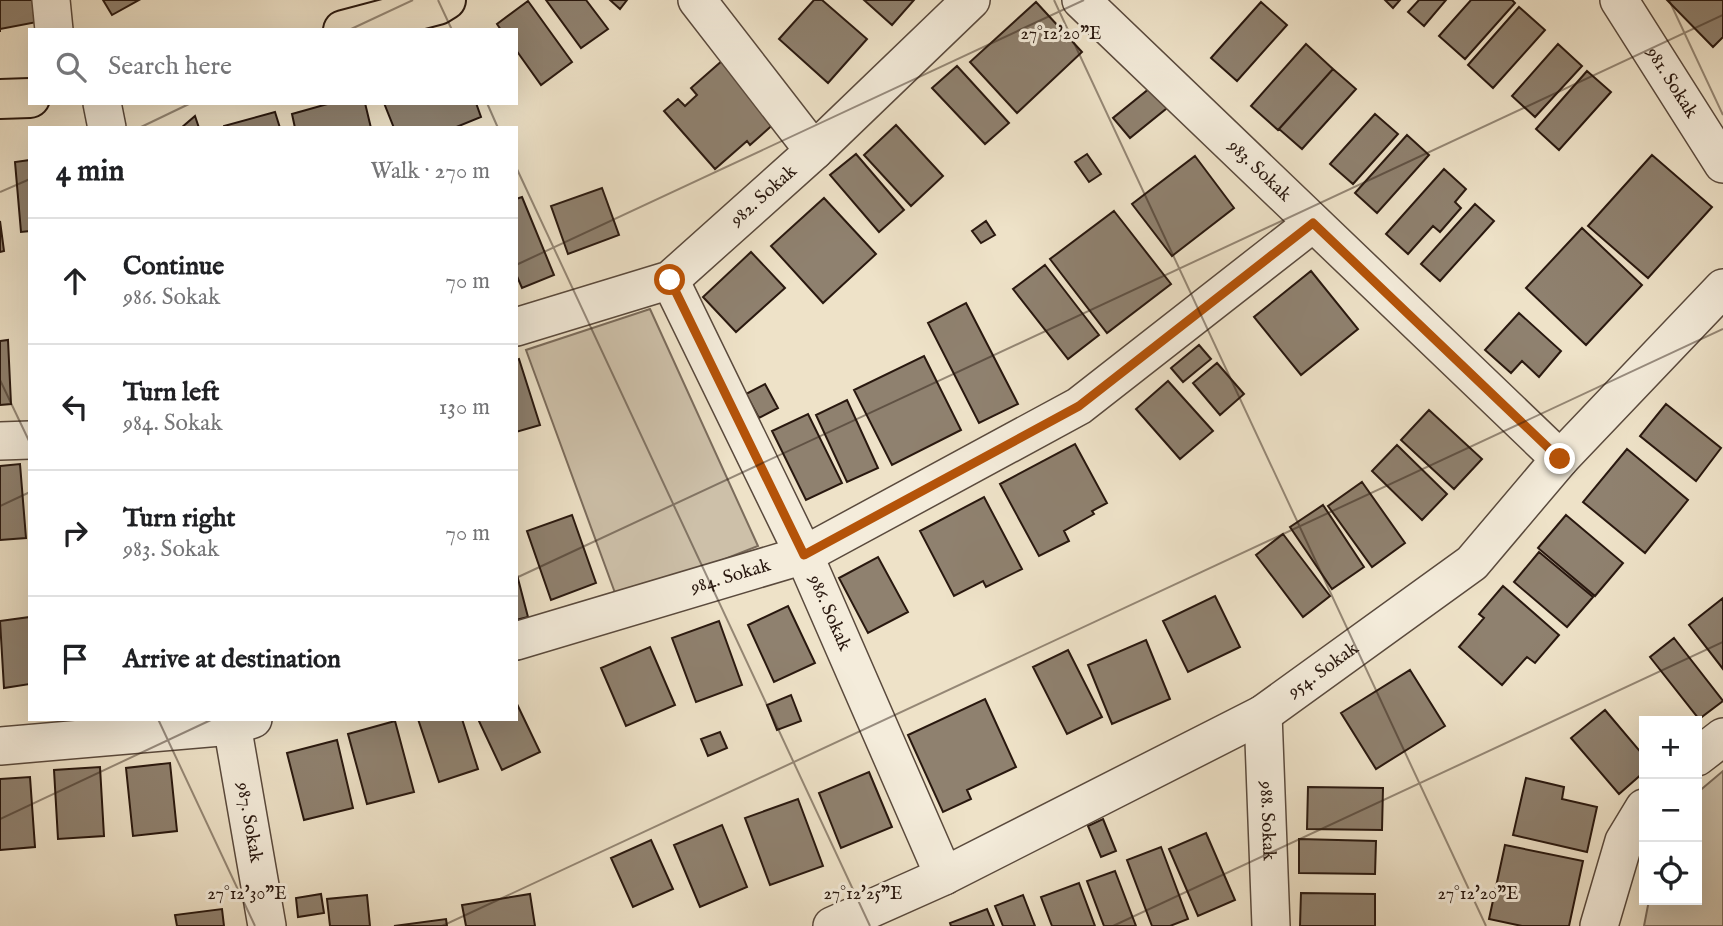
<!DOCTYPE html>
<meta charset="utf-8">
<style>
:root{--surface:#fff;--page:#f6f6f6;--text:#202124;--muted:#757577;--line:#e0e0e0}
body{margin:0;font-family:"IM FELL English",serif;background:var(--page);color:var(--text)}
.controls{position:absolute;right:21px;bottom:21px;display:grid;overflow:hidden;border-radius:0px;box-shadow:0 7px 28px #0002}
.controls button{width:63px;height:63px;display:grid;place-items:center;padding:0;border:0;border-bottom:2px solid var(--line);background:var(--surface);color:var(--text);font:35px sans-serif}
.stop{position:absolute;width:21px;height:21px;margin:-16px;border:5px solid #b45309;border-radius:50%;background:#fff}
.stop.end{background:#b45309;border-color:#fff;box-shadow:0 2px 7px #0008}
.list{margin:0;padding:0;list-style:none}
h2{display:flex;justify-content:space-between;align-items:center;height:91px;margin:0;padding:0 28px;font-size:30px}
h2 small{font-size:23px;font-weight:400;color:var(--muted)}
.list li{display:grid;grid-template-columns:46px 1fr auto;gap:21px;align-items:center;box-sizing:border-box;height:126px;padding:0 28px;border-top:2px solid var(--line)}
.list b{display:block;font-size:26px;white-space:nowrap}
.list p{margin:0;font-size:23px;white-space:nowrap;color:var(--muted)}
.list em{font-size:23px;font-style:normal;color:var(--muted)}
.icon{flex:none;width:38px;height:38px;fill:none;stroke:currentColor;stroke-width:2;stroke-linecap:round;stroke-linejoin:round}
.map{position:relative;flex:none;width:1723px;height:926px;overflow:hidden}
.search{position:absolute;background:var(--surface);box-shadow:0 7px 28px #0002;left:28px;top:28px;width:490px;height:77px;display:flex;align-items:center;gap:18px;box-sizing:border-box;padding:0 24px;border-radius:0px;color:var(--muted);font-size:26px}
.panel{position:absolute;background:var(--surface);box-shadow:0 7px 28px #0002;left:28px;top:126px;width:490px;height:595px;border-radius:0px}
.map>svg:first-child{display:block}
</style>
<div class="map">
<svg width="1723" height="926" viewBox="0 0 1723 926">
<rect width="100%" height="100%" fill="#eee2c8"/>
<filter id="stains"><feTurbulence type="fractalNoise" baseFrequency=".00286" numOctaves="4"/><feColorMatrix values="0 0 0 0 .2 0 0 0 0 .09 0 0 0 0 .02 0 0 0 .5 -.17"/></filter>
<radialGradient id="worn" r=".72"><stop offset=".6" stop-color="#630" stop-opacity="0"/><stop offset="1" stop-color="#630" stop-opacity=".3"/></radialGradient>
<path fill="#cdc0a9" stroke="#7b6c5c" stroke-width="2" d="M650,309L758,546L618,601L526,350Z
M1723,771V926H1644L1649,900H1697V793Z"/>
<path fill="#8f816f" stroke="#29180f" stroke-width="2" d="M0,0H34L37,22L0,29V32Z
M103,0H139L112,15Z
M546,0H586L608,29L581,48Z
M610,0H627L620,9Z
M814,0H822L867,39L828,83L779,39Z
M864,0H914L892,25Z
M1385,0H1400L1393,8Z
M1419,0H1446L1424,26L1408,12Z
M1471,0H1512L1515,3L1465,59L1439,36Z
M1667,0H1723V37L1713,47Z
M528,1L572,62L541,85L516,50V30H501L497,24Z
M1036,2L1082,52L1017,113L970,62Z
M1261,2L1287,25L1237,81L1211,58Z
M1519,7L1545,30L1493,88L1468,65Z
M1306,44L1333,69L1278,130L1251,106Z
M1558,44L1582,66L1535,117L1512,96Z
M723,60L777,121L750,145L747,141L715,169L664,111L678,99L685,106L697,95L691,88Z
M957,66L1009,123L985,144L932,88Z
M1333,69L1356,89L1302,149L1279,129Z
M1587,71L1611,92L1559,150L1536,129Z
M1155,84L1172,104L1130,138L1113,118Z
M331,103H365L371,128H295L292,114Z
M384,103H476L481,117L454,128H394Z
M275,112L280,128H224V126Z
M1375,114L1398,134L1353,184L1330,164Z
M195,116L199,128H181Z
M896,125L943,176L911,206L864,155Z
M1407,135L1429,155L1377,213L1355,193Z
M856,154L904,210L879,232L830,175Z
M1087,154L1101,174L1089,182L1075,162Z
M1652,155L1712,207L1648,278L1588,226Z
M1195,156L1234,208L1172,256L1132,204Z
M30,160V231L21,232L15,162Z
M1444,169L1466,189L1455,202L1461,208L1440,232L1433,226L1408,254L1386,234Z
M602,188L619,235L568,254L551,206Z
M522,197L554,275L522,288L516,274V199Z
M824,198L876,254L823,303L771,246Z
M1475,204L1494,221L1440,281L1421,264Z
M1114,211L1171,284L1107,333L1050,259Z
M0,221L4,251L0,252Z
M986,221L995,235L981,243L972,231Z
M1582,228L1642,285L1586,345L1526,288Z
M751,252L785,288L736,332L703,297Z
M1045,265L1099,335L1068,359L1013,289Z
M1311,271L1358,329L1301,375L1254,317Z
M966,303L1018,404L979,423L928,323Z
M1519,313L1561,351L1539,377L1522,361L1511,373L1485,350Z
M8,340L11,404L0,405V341Z
M1199,345L1211,359L1183,382L1171,368Z
M924,356L961,430L892,465L854,390Z
M519,359L540,425L516,432V360Z
M1217,363L1244,394L1220,415L1193,383Z
M1168,381L1213,431L1180,459L1136,409Z
M765,384L778,408L759,418L746,394Z
M847,400L878,468L847,482L816,415Z
M1666,404L1721,448L1696,481L1640,436Z
M1429,410L1482,459L1454,489L1401,440Z
M808,414L842,483L806,500L772,431Z
M1075,444L1107,503L1092,511L1094,514L1064,531L1069,541L1039,556L1000,484Z
M1397,445L1447,494L1422,520L1372,471Z
M1627,449L1688,500L1645,553L1583,502Z
M20,464L26,538L0,540V466Z
M1362,482L1405,543L1372,567L1328,506Z
M984,497L1022,569L986,587L983,581L954,596L920,531Z
M1323,505L1364,567L1332,589L1290,527Z
M572,515L596,583L551,600L527,531Z
M1566,515L1623,563L1595,596L1538,548Z
M1283,534L1330,596L1303,617L1256,555Z
M1539,552L1593,597L1567,627L1514,582Z
M878,557L908,612L868,633L839,578Z
M516,571L528,617L516,620Z
M1503,586L1559,635L1535,663L1527,657L1502,685L1459,647L1484,618L1479,614Z
M1215,596L1240,647L1188,672L1163,621Z
M1723,598V669L1689,625Z
M788,606L815,663L774,682L748,625Z
M30,617V684L4,688L0,621Z
M719,621L742,685L696,702L672,638Z
M1674,638L1723,701L1699,719L1650,657Z
M1146,640L1170,699L1112,724L1088,665Z
M650,647L675,705L626,726L601,668Z
M1068,650L1102,717L1067,734L1033,667Z
M1410,670L1445,726L1376,769L1341,713Z
M791,695L801,721L777,730L767,705Z
M985,699L1016,767L967,790L971,799L943,812L908,735Z
M516,702L540,752L502,770L478,719H516Z
M1605,710L1644,756V772L1619,794L1571,738Z
M418,719H462L478,769L439,782Z
M395,721L414,792L367,804L348,734Z
M720,732L727,748L708,756L701,739Z
M337,740L353,808L304,820L287,753Z
M170,763L177,831L133,836L126,768Z
M100,767L104,836L58,839L54,770Z
M869,772L892,827L841,848L819,793Z
M30,777L35,847L0,850V779Z
M1526,778L1564,787L1562,799L1597,807L1587,852L1513,835Z
M1308,787L1383,788L1382,830L1307,829Z
M798,799L823,866L770,885L745,818Z
M1103,819L1116,851L1101,857L1088,826Z
M722,825L747,887L700,907L674,845Z
M1206,833L1235,900L1198,916L1169,849Z
M1299,839L1376,841L1375,874L1299,873Z
M651,840L673,889L633,907L611,858Z
M1505,845L1583,861L1569,926H1522L1489,919Z
M1161,847L1188,919L1170,926H1152L1127,860Z
M1115,871L1136,926H1104L1087,881Z
M1079,883L1095,926H1052L1041,897Z
M1301,893L1375,894V926H1300Z
M321,894L324,913L298,917L296,898Z
M530,894L535,926H466L462,905Z
M367,895L370,926H330L327,899Z
M1023,895L1035,926H1003L995,906Z
M222,909L224,926H177L175,915Z
M987,909L994,926H951L950,923Z
M446,919L447,926H394Z"/>
<g fill="none" stroke-linecap="round" stroke-linejoin="round">
<defs>
<g id="minor">
<path d="M51,0L54,30"/>
<path d="M697,0L814,151"/>
<path id="s1" d="M1081,0L1560,459"/>
<path id="s2" d="M1619,0L1723,164"/>
<path d="M102,103L107,128"/>
<path id="s3" d="M670,280L804,555L944,876"/>
<path id="s4" d="M516,327L670,280L814,151L971,0"/>
<path d="M0,441L30,440"/>
<path id="s5" d="M516,641L804,555L1079,406L1313,223"/>
<path id="s6" d="M1263,714L1271,926"/>
<path id="s7" d="M231,719L267,926"/>
<path d="M0,746L232,726L253,719"/>
<path d="M1697,757L1723,737"/>
<path id="s8" d="M832,926L944,876L1263,714L1472,563L1560,459L1723,288"/>
<path d="M1599,926L1624,841L1644,808"/>
</g>
<path id="major" d="M343,30L438,5L446,0
M0,99L30,98"/>
</defs>
<use href="#minor" stroke="#5a4a3d" stroke-width="40"/>
<use href="#major" stroke="#29180f" stroke-width="42"/>
<use href="#minor" stroke="#f4ecdb" stroke-width="37"/>
<use href="#major" stroke="#eee2c8" stroke-width="38"/>
</g>
<g fill="none" stroke-linecap="round" stroke-linejoin="round">
<path stroke="#b45309" stroke-width="9" d="M670,280L804,555L1079,406L1313,223L1560,459"/>
</g>
<path fill="none" stroke="#29180f" stroke-width="2" stroke-opacity="0.45" d="M438,0L452,30M1054,0L1486,926M1669,0L1723,115M349,30L413,0M487,103L498,128M139,128L191,103M516,167L870,926M0,192L30,179M516,265L1084,0M0,380L30,443M0,506L30,492M516,578L1723,15M158,719L255,926M0,819L213,719M442,926L1723,329M1113,926L1723,642"/>
<g text-anchor="middle" dominant-baseline="central" stroke-width="6" stroke-linejoin="round" paint-order="stroke">
<g font-size="19" fill="#29180f" stroke="#f4ecdb">
<text stroke="none"><textPath href="#s2" startOffset="98">981. Sokak</textPath></text>
<text stroke="none"><textPath href="#s1" startOffset="247">983. Sokak</textPath></text>
<text stroke="none"><textPath href="#s4" startOffset="287">982. Sokak</textPath></text>
<text stroke="none"><textPath href="#s5" startOffset="224">984. Sokak</textPath></text>
<text stroke="none"><textPath href="#s3" startOffset="369">986. Sokak</textPath></text>
<text stroke="none"><textPath href="#s8" startOffset="555">954. Sokak</textPath></text>
<text stroke="none"><textPath href="#s6" startOffset="107">988. Sokak</textPath></text>
<text stroke="none"><textPath href="#s7" startOffset="105">987. Sokak</textPath></text>
</g>
</g>
<g font-size="18" text-anchor="middle" fill="#29180f" stroke="#f4ecdb" stroke-width="6" stroke-linejoin="round" paint-order="stroke">
<text x="1061" y="39">27°12'20"E</text>
<text x="1478" y="899">27°12'20"E</text>
<text x="247" y="899">27°12'30"E</text>
<text x="863" y="899">27°12'25"E</text>
</g>
<rect width="100%" height="100%" filter="url(#stains)"/>
<rect width="100%" height="100%" fill="url(#worn)"/>
</svg>
<div class="controls">
<button>+</button>
<button>−</button>
<button><svg class="icon" aria-label="locate" viewBox="0 0 24 24"><circle cx="12" cy="12" r="6"/><path d="M12 2v4M12 18v4M2 12h4M18 12h4"/></svg></button>
</div>
<div class="stop" style="left:670px;top:280px"></div>
<div class="stop end" style="left:1560px;top:459px"></div>
<div class="search"><svg class="icon" aria-label="search" viewBox="0 0 24 24"><circle cx="10" cy="10" r="6"/><path d="M15 15l6 6"/></svg>Search here</div>
<section class="panel">
<h2>4 min<small>Walk · 270 m</small></h2>
<ul class="list">
<li><svg class="icon" aria-label="ahead" viewBox="0 0 24 24"><path d="M12 20V5M6 11l6-6 6 6"/></svg><div><b>Continue</b><p>986. Sokak</p></div><em>70 m</em></li>
<li><svg class="icon" aria-label="left" viewBox="0 0 24 24"><path d="M17 20v-9H6M10 6l-5 5 5 5"/></svg><div><b>Turn left</b><p>984. Sokak</p></div><em>130 m</em></li>
<li><svg class="icon" aria-label="right" viewBox="0 0 24 24"><path d="M7 20v-9h11M14 6l5 5-5 5"/></svg><div><b>Turn right</b><p>983. Sokak</p></div><em>70 m</em></li>
<li><svg class="icon" aria-label="arrive" viewBox="0 0 24 24"><path d="M6 21V4h12l-3 4 3 4H6"/></svg><div><b>Arrive at destination</b></div></li>
</ul>
</section>
</div>
